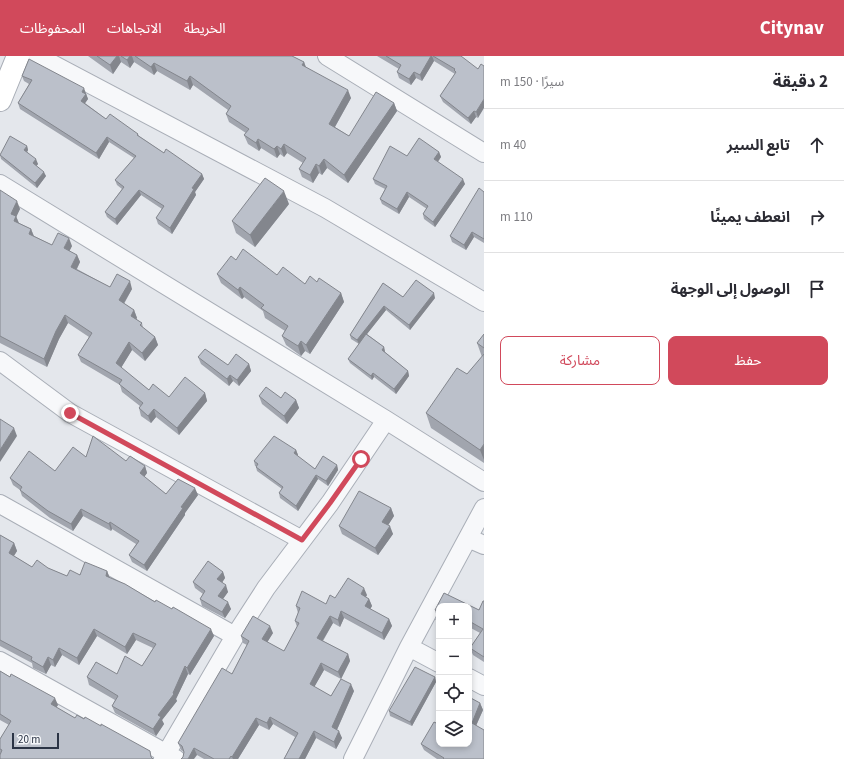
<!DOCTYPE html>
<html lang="ar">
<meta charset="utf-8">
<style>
:root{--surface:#fff;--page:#f2f2f3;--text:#2b2b33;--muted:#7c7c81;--line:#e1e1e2;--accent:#d1495b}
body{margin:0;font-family:"Source Sans 3","Noto Sans Arabic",sans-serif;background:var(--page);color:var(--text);direction:rtl}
.controls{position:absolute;right:12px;bottom:12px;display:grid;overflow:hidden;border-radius:8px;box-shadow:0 2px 6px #0003}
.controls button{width:36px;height:36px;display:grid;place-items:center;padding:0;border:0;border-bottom:1px solid var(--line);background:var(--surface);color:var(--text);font:20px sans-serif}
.scale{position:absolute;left:12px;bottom:10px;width:47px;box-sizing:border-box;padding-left:4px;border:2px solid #2b3445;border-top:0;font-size:11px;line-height:14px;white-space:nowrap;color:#2b3445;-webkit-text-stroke:3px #f4f6f9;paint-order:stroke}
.stop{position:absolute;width:12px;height:12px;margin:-9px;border:3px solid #d1495b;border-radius:50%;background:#fff}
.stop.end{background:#d1495b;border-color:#fff;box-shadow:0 1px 4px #0008}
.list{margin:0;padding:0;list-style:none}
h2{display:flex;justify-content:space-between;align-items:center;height:52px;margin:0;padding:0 16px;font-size:17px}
h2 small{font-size:13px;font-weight:400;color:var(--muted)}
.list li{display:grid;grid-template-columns:26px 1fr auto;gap:12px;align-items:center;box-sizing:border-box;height:72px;padding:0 16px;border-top:1px solid var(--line)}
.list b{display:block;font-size:15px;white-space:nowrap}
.list em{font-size:13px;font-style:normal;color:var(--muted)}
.actions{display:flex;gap:8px;padding:12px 16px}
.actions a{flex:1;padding:9px 0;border:1px solid var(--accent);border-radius:8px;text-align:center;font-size:14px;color:var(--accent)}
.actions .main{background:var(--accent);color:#fff}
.icon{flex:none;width:22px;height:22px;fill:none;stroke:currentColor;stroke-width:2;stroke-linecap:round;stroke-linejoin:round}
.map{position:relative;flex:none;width:484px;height:703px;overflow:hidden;direction:ltr}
header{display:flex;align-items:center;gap:24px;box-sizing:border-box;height:56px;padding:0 20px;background:var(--accent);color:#fff}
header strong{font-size:19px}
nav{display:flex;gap:22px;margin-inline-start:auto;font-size:14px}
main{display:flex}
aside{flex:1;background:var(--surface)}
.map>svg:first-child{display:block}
</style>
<header>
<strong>Citynav</strong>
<nav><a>الخريطة</a><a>الاتجاهات</a><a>المحفوظات</a></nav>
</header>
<main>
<aside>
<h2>2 دقيقة<small>سيرًا · 150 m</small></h2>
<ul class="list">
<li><svg class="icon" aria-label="ahead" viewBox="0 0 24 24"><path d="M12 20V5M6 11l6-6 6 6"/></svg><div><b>تابع السير</b></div><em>40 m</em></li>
<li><svg class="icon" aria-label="right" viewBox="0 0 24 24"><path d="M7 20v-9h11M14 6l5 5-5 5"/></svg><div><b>انعطف يمينًا</b></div><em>110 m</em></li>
<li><svg class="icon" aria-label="arrive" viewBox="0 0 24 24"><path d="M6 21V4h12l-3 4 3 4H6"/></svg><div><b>الوصول إلى الوجهة</b></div></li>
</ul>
<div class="actions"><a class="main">حفظ</a><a>مشاركة</a></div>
</aside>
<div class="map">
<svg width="484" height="703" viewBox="0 0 484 703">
<rect width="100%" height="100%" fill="#e4e7ec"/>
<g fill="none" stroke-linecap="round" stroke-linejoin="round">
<defs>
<path id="street" d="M37,0L325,152L484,246
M327,0L484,97
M0,128L386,364L484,426
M0,305L70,357L302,484
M0,448L235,580
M468,482L484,489
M409,591L439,607
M0,605L176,703
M469,622L484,630
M163,703L235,580L266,532L330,447L386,364
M353,703L409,591L484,452"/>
<path id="secondary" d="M0,44L18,0"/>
</defs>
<use href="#street" stroke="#a9aeb7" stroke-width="20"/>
<use href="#secondary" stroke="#a9aeb7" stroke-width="24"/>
<use href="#street" stroke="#f7f8fa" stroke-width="18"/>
<use href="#secondary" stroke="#fff" stroke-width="22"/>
</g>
<path fill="#a1a5ae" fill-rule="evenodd" d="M88,0H292L304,6L306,11L351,42L335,71L349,80L394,47L397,55L348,127L327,112L322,119L319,117L313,127L302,121L299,113L303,107L287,97L284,101L280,98L277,102L261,92L259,95L248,88L244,79L246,77L229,66L226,58L228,54L193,29L190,34L157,15L154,19L134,6L130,12L121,6L113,18Z
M377,0H461L478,62L476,61L471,68L443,46L440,40L455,18L434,5L422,25L416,22L411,29L399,22L397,16L399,13Z
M22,20L86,38L88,43L85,47L106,63L138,78L139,80L164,97L202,118L204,123L195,136L196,139L172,178L158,168L156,162L162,153L141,139L117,169L107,161L105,156L122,133L117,129L115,124L134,102L109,86L99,103L20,53L18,47L29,28L24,25Z
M27,90L28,94L27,96L38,108L36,110L46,120L37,132L1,103L0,99V98Z
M439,96L441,101L438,106L465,128L435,171L424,163L423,158L427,153L409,141L399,158L382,148L380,143L385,133L375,128L373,123L407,100Z
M0,134L20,153L16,160L19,167L31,173L34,180L52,189L72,190L69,195L77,199L80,206L77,213L110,231L132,233L124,248L134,254L137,262L136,263L142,267L143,272L155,281L158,289L145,305L132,294L121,312L149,334L169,341L205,337L207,345L179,379L156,361L151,367L141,360L139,352L140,350L122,336L120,329L81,306L78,299L89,281L68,267L59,283L47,311L0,287Z
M484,136V187L474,181L466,194L452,186L450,180Z
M289,148L255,191L236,177L232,165Z
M236,204L277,219L305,228L317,226L341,237L344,246L310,298L305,295L301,300L286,289L282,280L285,275L265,262L263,255L244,241L242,243L221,227L217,218Z
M383,227L403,241L435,242L410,274L386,254L367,278L384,291L385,296L408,315L409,320L396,338L374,321L372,324L350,307L348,303L359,288L351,283L350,279Z
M484,278V407L431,372L426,357L467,318L482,301L477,287Z
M198,301L228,309L249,308L251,315L239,330L233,325L229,330L201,308Z
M259,340L281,342L296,344L299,352L287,368L262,348Z
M296,394L298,399L297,400L315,413L337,409L338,414L328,430L318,423L298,455L280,442L279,437L282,433L257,415L256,411V410H255L254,405Z
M86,401L126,405L145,410L147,417L144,421L166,438L198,439L185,457V459L147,515L132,506L129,499L136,488L112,473L111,475L83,460L73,475L50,462L22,440L20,434L13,429L10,422L55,415Z
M391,452L394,460L388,469L393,478L378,499L342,478L339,470Z
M0,479L14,487L17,495L14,500L32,511L48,512L67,520L107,515L110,522L155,546L214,580L190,619L188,618L176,643L177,645L162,664L164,668L156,680L115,657L112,650L115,644L89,629L87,621L117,618L142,610L153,592L136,584L127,598L97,580L79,609L62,599L55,611L51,609L46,618L33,612L32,607L0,590Z
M223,516L225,522L222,526L228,536L223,543L231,553L225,562L202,550L200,543L203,538L195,532L193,526Z
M444,537L479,554L483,545H484V606L473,599L470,592L480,577L469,571V550H439V571L436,564L437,561L435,554Z
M367,539L366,541L369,543L372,550L370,553L389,563L392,570L384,584L344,562L340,571L333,567L323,585L348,598L350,605L341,623L354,635L337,674L342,682L336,693L316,682L305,703H284L295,681L273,668L269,674L259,669L238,703H204L197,699L183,701L184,696L181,694L178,687L232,618L247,589L243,587L241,580L273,577L267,586L284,595L297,571L295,565L298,557L296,550L326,548L335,542ZM324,614L341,623L331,640L314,631Z
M0,615L58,649L56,651L75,662L150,695L0,698V683L9,669L0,664Z
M435,621L436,626L412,670L390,660L389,655Z
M469,637L472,643L480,647L483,654L476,670L484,703H437L424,694L421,688L436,667Z"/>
<path fill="#83868d" d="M117,0H119L121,6L113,18L110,9Z
M130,0H132L134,6L130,12L127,4Z
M431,0H432L434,5L422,25L420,19Z
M304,6L307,15L302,9Z
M154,7L157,15L154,19L151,11Z
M414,16L416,22L411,29L409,23Z
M190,20L193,29L190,34L187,25Z
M84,32L88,43L83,50L81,45L82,36Z
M348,34L351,42L332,76L329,68Z
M484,43V52L478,62L476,56Z
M394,47L397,55L348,127L344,119Z
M474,55L476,61L471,68L468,62Z
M107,81L109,86L99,103L96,97Z
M258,83L261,92L259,95L256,87Z
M284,88L287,97L284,101L281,93Z
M27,90L28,94L26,98L24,94Z
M277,90L280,98L277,102L274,93Z
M439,96L441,101L436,108L434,103Z
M36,103L38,108L35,112L33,107Z
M324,103L327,112L322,119L319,110Z
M316,108L319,117L313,127L310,119Z
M44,116L46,120L37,132L35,127Z
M202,118L204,123L195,136L196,139L172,178L170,172L192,132Z
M463,123L465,128L435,171L433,166Z
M139,134L141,139L117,169L115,163Z
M284,135L289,148L255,191L250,179Z
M407,136L409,141L399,158L397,153Z
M17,145L20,153L14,166L11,158Z
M16,160L19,168L14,165Z
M31,173L34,181L29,178Z
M472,176L474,181L466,194L464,189Z
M69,182L72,190L67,200L64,192Z
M77,199L80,206L74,218L71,211Z
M130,225L132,233L121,252L119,244Z
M240,231L244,241L242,243L238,234Z
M341,237L344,246L310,298L306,289Z
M434,237L435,242L410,274L409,269Z
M384,250L386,254L359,288L357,284Z
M134,254L137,262L134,267L131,260Z
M65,259L68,267L59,283L47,311L44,303L56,275Z
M155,281L158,289L145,305L142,297Z
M301,285L305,295L301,300L298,290Z
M129,286L132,294L119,315L116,307Z
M384,291L385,296L383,298L382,294Z
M249,308L251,315L239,330L237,324Z
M408,315L409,320L396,338L394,333Z
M373,317L374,321L372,324L371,320Z
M230,319L233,325L229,330L227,323Z
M205,337L207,345L179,379L177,372Z
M296,344L299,352L287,368L284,360Z
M154,353L156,361L151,367L148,360Z
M14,372L17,380L0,406V394Z
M484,388V404L480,394Z
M296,394L298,399L296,402L294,397Z
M337,409L338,414L328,430L326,425Z
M145,410L147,417L142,424L140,417Z
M316,419L318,423L298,455L296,450Z
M195,432L198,439L185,457V459L147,515L144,509L181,451Z
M391,452L394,460L385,474L382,466Z
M81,453L83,460L73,475L71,468Z
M110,466L112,473L111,475L109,468Z
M390,470L393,478L378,499L375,492Z
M14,487L17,495L11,504L9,497Z
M107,515L110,523L106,520Z
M223,516L225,522L220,530L217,523Z
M226,529L228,536L220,547L218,540Z
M364,532L367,539L363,545L361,538Z
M369,543L372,550L368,557L365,550Z
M228,546L231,553L225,562L222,556Z
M341,555L344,562L340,571L338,564Z
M330,560L333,567L320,589L317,582Z
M389,563L392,570L384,584L382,577Z
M270,570L273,577L265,590L262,583Z
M94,573L97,580L79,609L77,602Z
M211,573L214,580L190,619L187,612Z
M133,577L136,584L127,598L125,591Z
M59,592L62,599L55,611L53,604Z
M348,598L350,605L341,623L338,616Z
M48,601L51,609L46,618L43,611Z
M321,607L324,614L312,635L310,628Z
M185,610L188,618L176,643L177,645L162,664L164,668L156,680L153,673L158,659L173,637Z
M435,621L436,626L412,670L410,666Z
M351,628L354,635L335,678L332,671Z
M469,638V637L472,644L469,645Z
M55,642L58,649L54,655L51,648Z
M480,647L483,654L474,674L472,667Z
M270,661L273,668L269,674L267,667Z
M256,662L259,669L238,703H233L232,701Z
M314,675L316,682L305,703H299Z
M339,675L342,682L336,693L334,686Z
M194,692L197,699L194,703H188Z"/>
<path fill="#bbc0ca" stroke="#83868d" d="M97,0H117L110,9Z
M121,0H130L127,4Z
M135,0H292L304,6L302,9L348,34L329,68L349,80L376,36L394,47L344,119L324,103L319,110L316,108L310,119L299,113L306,102L284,88L281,93L277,90L274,93L258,83L256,87L244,79L249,73L226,58L231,50L190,20L187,25L154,7L151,11Z
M386,0H431L420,19L414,16L409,23L397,16L401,9Z
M433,0H461L478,13L481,8L484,10V43L476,56L474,55L468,62L440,40L456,16L454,14L455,13Z
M29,3L84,32L82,36L86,38L81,45L106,63L110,58L138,78L137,79L164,97L166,93L202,118L192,132L194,133L170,172L156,162L164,150L139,134L115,163L105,156L124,131L115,124L136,100L107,81L96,97L18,47L32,24L22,20Z
M10,80L27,90L24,94L36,103L33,107L44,116L35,127L0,99Z
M419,82L439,96L434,103L463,123L433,166L423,158L428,150L407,136L397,153L380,143L387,130L373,123L390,90L407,100Z
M265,122L284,135L250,179L232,165Z
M479,132L484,136V183L472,176L464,189L450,180Z
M0,134L17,145L11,158L16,160L14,165L31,173L29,178L52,189L58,177L69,182L64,192L77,199L71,211L110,231L117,218L130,225L119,244L134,254L131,260L142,267L140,269L155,281L142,297L129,286L116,307L149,334L153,328L169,341L185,321L205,337L177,372L154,353L148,360L139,352L143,347L119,328L122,324L78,299L92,277L65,259L56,275L44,303L0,280Z
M243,193L277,219L283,211L305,228L310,220L317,226L319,222L341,237L306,289L301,285L298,290L282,280L288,270L261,252L264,249L240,231L238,234L217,218L231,200L236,204Z
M416,224L434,237L409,269L384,250L357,284L350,279L383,227L403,241Z
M366,278L384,291L382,294L408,315L394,333L373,317L371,320L348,303Z
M484,278V292L477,287Z
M205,293L228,309L236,298L249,308L237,324L230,319L227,323L198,301Z
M484,298V388L480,394L426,357L457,312L467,318Z
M266,331L281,342L285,336L296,344L284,360L259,340Z
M0,363L14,372L0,394Z
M93,380L126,405L130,400L145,410L140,417L166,438L178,423L195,432L181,451L183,452L144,509L129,499L139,485L110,466L109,468L81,453L71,468L48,455L20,434L22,431L10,422L29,395L55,415L73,391L86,401Z
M274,380L296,394L294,397L315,413L323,400L337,409L326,425L316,419L296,450L279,437L283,431L256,411L258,408L254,405Z
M359,435L391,452L382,466L390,470L375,492L339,470Z
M0,479L14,487L9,497L32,511L37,504L48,512L67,520L70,514L80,519L85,506L107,515L106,520L125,528L155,546L156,544L172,553L173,551L211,573L187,612L185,610L173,637L174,638L158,659L161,661L153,673L112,650L118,640L87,621L96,606L117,618L125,600L142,610L156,588L133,577L125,591L94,573L77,602L59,592L53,604L48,601L43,611L31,604L32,601L0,584Z
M208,505L223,516L217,523L226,529L218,540L228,546L222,556L200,543L205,535L193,526Z
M348,522L364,532L361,538L369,543L365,550L389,563L382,577L341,555L338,564L330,560L317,582L348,598L338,616L321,607L310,628L331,640L341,623L351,628L332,671L339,675L334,686L314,675L299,703H284L298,677L270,661L267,667L256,662L232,701L231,700L229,703H214L194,692L188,703H181L183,701L184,696L182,690L178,687L222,612L232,618L249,585L241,580L253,560L270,570L262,583L284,595L299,567L295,565L300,552L296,550L302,535L326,548L330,539L335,542Z
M444,537L479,554L483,545H484V601L470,592L483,573L469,565V550H439V556L435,554Z
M439,556V565L436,564Z
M415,611L435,621L410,666L389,655Z
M0,615L10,621L11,618L55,642L51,648L75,662L77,659L84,663L85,661L101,670V668L150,695L151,701L153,703H0V699L2,694L0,693V683L11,665L0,658Z
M469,641L480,647L472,667L484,674V703H443L444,702L421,688L434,666L436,667L439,660V688H469Z"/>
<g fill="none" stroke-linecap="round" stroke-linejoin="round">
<path stroke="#d1495b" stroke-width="5" d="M70,357L302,484L330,447L361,403"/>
</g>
</svg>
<div class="controls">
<button>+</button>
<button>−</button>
<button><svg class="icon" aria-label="locate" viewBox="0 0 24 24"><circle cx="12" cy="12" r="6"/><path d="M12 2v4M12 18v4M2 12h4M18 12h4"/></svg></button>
<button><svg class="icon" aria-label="layers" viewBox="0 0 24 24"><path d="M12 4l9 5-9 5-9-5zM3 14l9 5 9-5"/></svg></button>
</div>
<div class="scale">20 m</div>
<div class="stop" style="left:361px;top:403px"></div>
<div class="stop end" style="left:70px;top:357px"></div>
</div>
</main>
